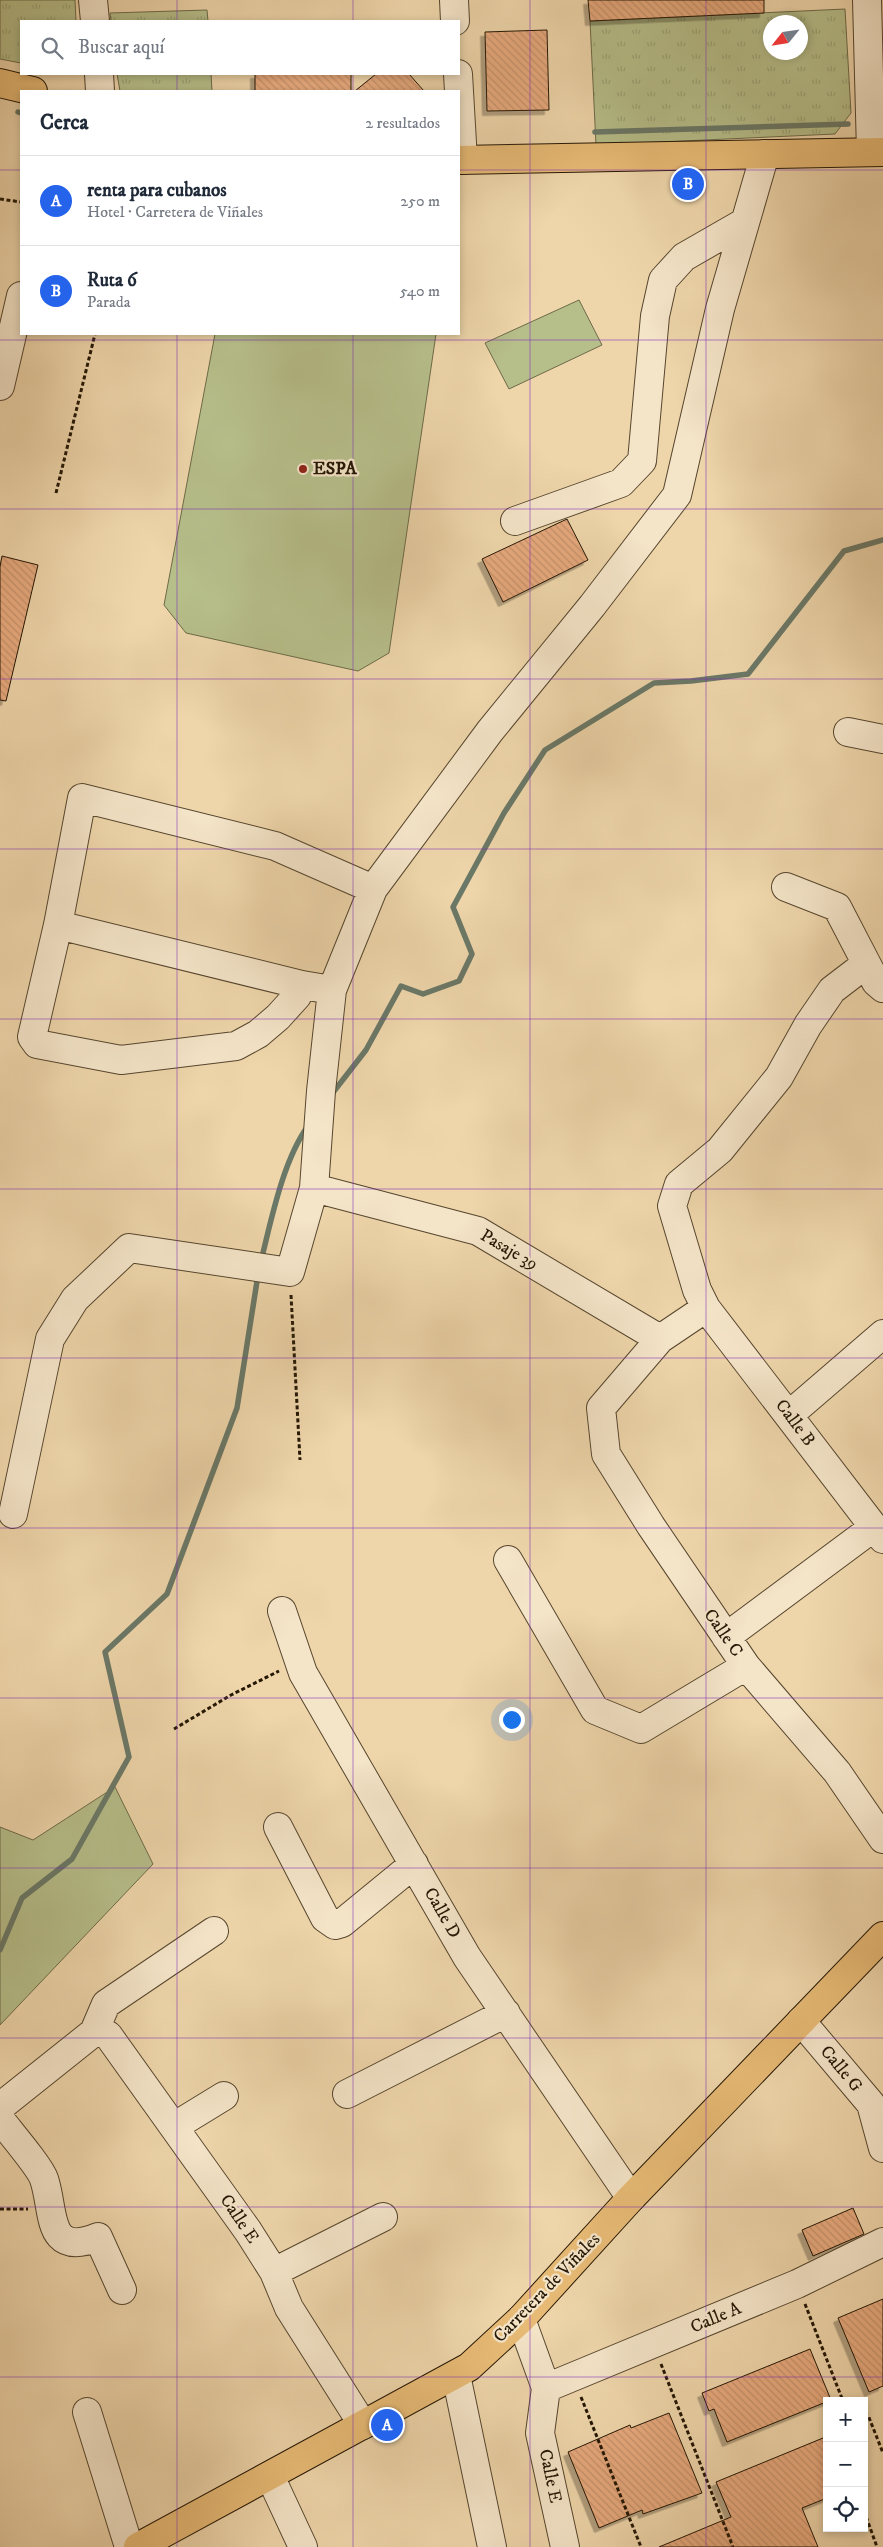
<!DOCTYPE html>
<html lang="es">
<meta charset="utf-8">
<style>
:root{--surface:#fff;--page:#f6f6f7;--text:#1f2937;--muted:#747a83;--line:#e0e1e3;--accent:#2563eb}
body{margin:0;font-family:"IM FELL DW Pica",serif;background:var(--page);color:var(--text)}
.controls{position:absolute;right:15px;bottom:15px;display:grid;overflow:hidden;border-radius:0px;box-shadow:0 2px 8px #0003}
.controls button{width:45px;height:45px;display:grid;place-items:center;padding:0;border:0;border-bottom:1px solid var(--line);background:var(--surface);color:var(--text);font:25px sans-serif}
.compass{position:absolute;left:763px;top:15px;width:45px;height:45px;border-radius:50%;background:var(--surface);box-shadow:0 2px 8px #0003;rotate:240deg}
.you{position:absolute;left:511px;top:1719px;width:18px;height:18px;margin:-12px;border:4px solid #fff;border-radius:50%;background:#1a73e8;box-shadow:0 0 0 8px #1a73e833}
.badge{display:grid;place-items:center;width:32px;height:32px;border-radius:50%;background:var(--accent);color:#fff;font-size:16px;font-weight:700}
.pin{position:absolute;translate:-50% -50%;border:2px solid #fff;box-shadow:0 1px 5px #0006}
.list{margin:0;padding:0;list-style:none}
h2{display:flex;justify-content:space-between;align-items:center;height:65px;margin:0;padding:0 20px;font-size:21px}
h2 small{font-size:16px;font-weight:400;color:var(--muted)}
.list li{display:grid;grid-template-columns:32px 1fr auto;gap:15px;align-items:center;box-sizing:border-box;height:90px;padding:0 20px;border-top:1px solid var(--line)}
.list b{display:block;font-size:19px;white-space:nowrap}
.list p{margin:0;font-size:16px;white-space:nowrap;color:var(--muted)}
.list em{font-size:16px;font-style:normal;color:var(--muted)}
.icon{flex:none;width:28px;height:28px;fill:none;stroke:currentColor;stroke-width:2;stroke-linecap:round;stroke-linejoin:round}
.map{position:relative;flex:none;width:883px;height:2547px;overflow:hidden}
.search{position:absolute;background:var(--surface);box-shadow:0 2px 8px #0003;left:20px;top:20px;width:440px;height:55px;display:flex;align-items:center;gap:12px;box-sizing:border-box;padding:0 18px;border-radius:0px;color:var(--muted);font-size:19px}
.panel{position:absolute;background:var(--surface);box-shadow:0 2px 8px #0003;left:20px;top:90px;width:440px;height:245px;border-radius:0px}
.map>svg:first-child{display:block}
</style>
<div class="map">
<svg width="883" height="2547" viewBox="0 0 883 2547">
<defs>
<pattern id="park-tufts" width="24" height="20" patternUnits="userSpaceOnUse" patternTransform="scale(1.25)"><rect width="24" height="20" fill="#b6be8a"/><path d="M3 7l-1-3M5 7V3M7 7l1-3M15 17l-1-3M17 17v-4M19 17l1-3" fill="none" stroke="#9ca376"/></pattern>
<pattern id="building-back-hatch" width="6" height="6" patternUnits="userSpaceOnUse" patternTransform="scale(1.25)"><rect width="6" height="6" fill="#e6a97d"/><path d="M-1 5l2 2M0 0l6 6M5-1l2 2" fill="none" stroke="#c5916b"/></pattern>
<filter id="shadow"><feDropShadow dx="-4.5" dy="4.5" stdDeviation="0" flood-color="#0004"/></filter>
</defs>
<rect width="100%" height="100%" fill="#eed5aa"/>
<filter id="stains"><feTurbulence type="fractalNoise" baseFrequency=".004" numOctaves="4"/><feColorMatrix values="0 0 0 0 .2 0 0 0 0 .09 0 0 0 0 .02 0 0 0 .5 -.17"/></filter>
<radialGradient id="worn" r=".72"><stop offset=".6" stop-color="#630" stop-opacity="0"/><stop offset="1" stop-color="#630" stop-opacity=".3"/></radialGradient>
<path fill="#b6be8a" stroke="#6d6a48" d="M579,300L602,345L509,389L485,343Z
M215,334H436L389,653L358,671L186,633L164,605Z
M115,1787L153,1864L0,2025V1827L33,1840Z"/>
<path fill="url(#park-tufts)" stroke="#6d6a48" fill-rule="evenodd" d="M0,0H75L76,21H21V63L0,59Z
M845,9L851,113L835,134L596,145L590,21ZM770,22H800V52H770Z
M207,10L208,21H111L110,13Z
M117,74H211L212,91H120Z"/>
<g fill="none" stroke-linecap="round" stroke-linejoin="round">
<path stroke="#6a7867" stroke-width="5.5" d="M18,112L21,113
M595,132L848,124
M331,1095L366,1050L401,986L423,994L459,981L472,954L453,907L504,813L545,750L654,683L691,681L748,674L844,551L883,540
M261,1261C271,1221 283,1160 308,1126
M0,1950L22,1898L72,1859L129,1757L105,1652L167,1594L237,1408L258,1275"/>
</g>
<path fill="url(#building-back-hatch)" stroke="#241705" filter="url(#shadow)" d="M588,0H764V13L590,21Z
M547,30L549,110L487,111L485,32Z
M255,74H351V91H255Z
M376,74H409L424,91H355Z
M567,519L588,560L503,602L482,559Z
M2,556L38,565L6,701L0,700V567Z
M853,2208L864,2234L813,2256L802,2230Z
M883,2299V2386L869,2392L838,2318Z
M810,2349L831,2400L727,2442L714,2409L709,2411L702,2393Z
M669,2413L702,2493L643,2514L642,2510L599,2528L568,2452L630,2425L631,2428Z
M823,2438L827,2448V2498L802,2508L818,2547H659L731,2517L716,2482Z"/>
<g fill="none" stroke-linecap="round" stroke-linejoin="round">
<defs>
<path id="minor" d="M93,0L95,21
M454,0L455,21
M867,0L871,152
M99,74L100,91
M458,74L463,160
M0,386L21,296
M515,521L621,483L642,461L655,316L663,280L684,257L745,222
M848,732L883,739
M786,887L837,907L876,982L883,988
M58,925L302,985L332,990L373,889L490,731L592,606L677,495L720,309L765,154
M866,964L832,990L808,1025L779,1077L720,1150L679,1184L672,1206L697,1290L706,1308L883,1539
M302,985L297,996L278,1017L258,1034L236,1046L121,1060L37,1044L32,1037L58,925L82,798L275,846L373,889
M314,1188L478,1231L660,1339
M706,1308L660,1339L601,1408L606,1454L651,1526L746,1666L837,1772L883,1839
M789,1415L883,1334
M13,1514L50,1339L75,1299L129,1248L290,1272L314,1188L321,1091L332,990
M508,1560L595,1710L641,1729L746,1666
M282,1611L303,1673L467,1957L631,2198
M726,1637L874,1527
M278,1827L325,1918L335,1925L342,1923L414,1864
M801,2021L871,2104L883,2148
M94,2032H101L108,2035L248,2231L274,2272L289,2308L363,2425
M347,2094L506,2013
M0,2107L94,2032L106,2004L214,1931
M0,2119C9,2131 40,2167 44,2179C55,2211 45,2258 98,2237L122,2290
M175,2126L224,2096
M274,2272L383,2217
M521,2319L546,2388L540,2433L565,2547
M456,2375L492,2547
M546,2388L797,2284L883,2242
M87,2412L129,2547
M270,2476L303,2547"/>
<path id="major" d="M0,83L33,91
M459,160L883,152
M138,2547L469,2367L521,2319L631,2198L883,1936"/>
</defs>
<use href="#minor" stroke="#56462e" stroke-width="30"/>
<use href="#major" stroke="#241705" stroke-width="30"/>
<path stroke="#241705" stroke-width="3" stroke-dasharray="4 2.5" stroke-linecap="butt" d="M0,199L21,202
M56,493L95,334
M291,1295L300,1460
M174,1729L231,1695L279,1671
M0,2209H28
M805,2304L843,2401
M661,2364L733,2547
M581,2397L641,2547
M864,2414L868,2415L883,2453
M864,2511L877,2547"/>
<use href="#minor" stroke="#f4e4c8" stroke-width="28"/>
<use href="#major" stroke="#e7ba75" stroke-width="28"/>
</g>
<path fill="none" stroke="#7b2cbf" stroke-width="1" stroke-opacity="0.55" d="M177,0V21M353,0V21M530,0V2547M706,0V2547M177,74V91M353,74V91M0,170H21M459,170H883M177,334V2547M353,334V2547M0,340H883M0,509H883M0,679H883M0,849H883M0,1019H883M0,1189H883M0,1358H883M0,1528H883M0,1698H883M0,1868H883M0,2038H883M0,2207H883M0,2377H883"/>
<circle fill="#8f2418" stroke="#f4e4c8" stroke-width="2" cx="303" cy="469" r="5"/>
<g text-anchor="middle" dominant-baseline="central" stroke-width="4.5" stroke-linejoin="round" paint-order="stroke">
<g font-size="18" font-weight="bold" fill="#241705" stroke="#f4e4c8" text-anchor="start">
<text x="313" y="469">ESPA</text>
</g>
<g font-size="18" fill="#241705" stroke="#f4e4c8">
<text transform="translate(509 1250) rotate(30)">Pasaje 39</text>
<text transform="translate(795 1423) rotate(53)">Calle B</text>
<text transform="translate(723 1633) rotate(55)">Calle C</text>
<text transform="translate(442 1913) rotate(60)">Calle D</text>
<text transform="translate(841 2069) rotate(50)">Calle G</text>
<text transform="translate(239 2219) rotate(56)">Calle E</text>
<text transform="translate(547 2288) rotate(-46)">Carretera de Viñales</text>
<text transform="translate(716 2318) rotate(-23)">Calle A</text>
<text transform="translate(550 2476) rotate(78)">Calle E</text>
</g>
</g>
<rect width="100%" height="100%" filter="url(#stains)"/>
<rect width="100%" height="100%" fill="url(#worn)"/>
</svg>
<div class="controls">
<button>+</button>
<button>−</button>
<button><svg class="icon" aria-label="locate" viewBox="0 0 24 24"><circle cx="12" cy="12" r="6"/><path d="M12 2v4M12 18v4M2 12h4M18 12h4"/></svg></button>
</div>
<svg class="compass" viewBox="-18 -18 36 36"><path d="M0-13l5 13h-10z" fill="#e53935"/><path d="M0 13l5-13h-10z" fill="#747a83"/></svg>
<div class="you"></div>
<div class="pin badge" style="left:387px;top:2425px">A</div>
<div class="pin badge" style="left:688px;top:184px">B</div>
<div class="search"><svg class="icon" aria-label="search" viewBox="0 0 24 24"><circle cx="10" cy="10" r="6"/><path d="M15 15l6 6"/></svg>Buscar aquí</div>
<section class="panel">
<h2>Cerca<small>2 resultados</small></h2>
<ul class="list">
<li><span class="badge">A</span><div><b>renta para cubanos</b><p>Hotel · Carretera de Viñales</p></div><em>250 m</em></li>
<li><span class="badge">B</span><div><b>Ruta 6</b><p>Parada</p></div><em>540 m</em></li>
</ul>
</section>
</div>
